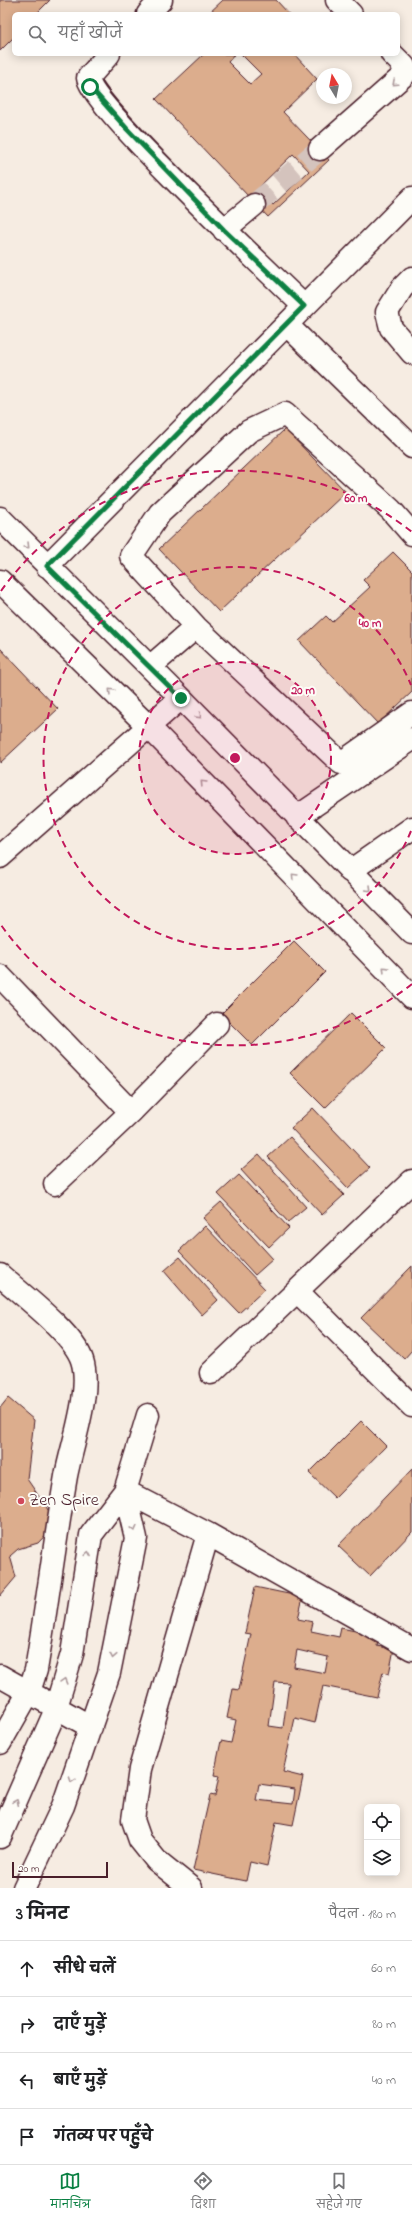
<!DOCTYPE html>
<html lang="hi">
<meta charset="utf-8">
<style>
:root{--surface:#fff;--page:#f6f6f6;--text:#202124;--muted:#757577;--line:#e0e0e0;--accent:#0b8043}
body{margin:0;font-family:"Indie Flower","Playpen Sans Deva",sans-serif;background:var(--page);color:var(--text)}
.controls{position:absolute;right:12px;bottom:12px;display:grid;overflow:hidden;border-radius:6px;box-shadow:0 2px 10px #0003}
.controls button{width:36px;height:36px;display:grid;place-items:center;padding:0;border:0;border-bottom:1px solid var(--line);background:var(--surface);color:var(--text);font:20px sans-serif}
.compass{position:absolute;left:316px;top:68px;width:36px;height:36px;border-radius:50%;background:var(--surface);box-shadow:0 2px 10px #0003;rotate:350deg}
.scale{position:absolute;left:12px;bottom:10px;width:96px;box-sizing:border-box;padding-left:4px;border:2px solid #4a1f2b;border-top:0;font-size:11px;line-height:14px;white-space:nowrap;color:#4a1f2b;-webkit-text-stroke:3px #fdfcf7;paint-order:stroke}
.stop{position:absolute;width:12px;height:12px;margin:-9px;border:3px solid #0b8043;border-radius:50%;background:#fff}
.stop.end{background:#0b8043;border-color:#fff;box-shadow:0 1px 4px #0008}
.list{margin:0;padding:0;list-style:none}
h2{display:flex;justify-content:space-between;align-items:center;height:52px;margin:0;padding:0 16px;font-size:17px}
h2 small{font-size:13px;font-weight:400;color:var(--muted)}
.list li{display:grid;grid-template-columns:26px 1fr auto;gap:12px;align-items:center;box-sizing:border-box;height:56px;padding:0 16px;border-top:1px solid var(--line)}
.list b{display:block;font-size:15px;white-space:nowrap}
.list em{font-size:13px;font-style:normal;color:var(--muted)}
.icon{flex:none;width:22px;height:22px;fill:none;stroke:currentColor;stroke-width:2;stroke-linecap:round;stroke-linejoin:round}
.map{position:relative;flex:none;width:412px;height:1888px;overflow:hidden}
.search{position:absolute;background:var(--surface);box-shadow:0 2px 10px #0003;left:12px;right:12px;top:12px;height:44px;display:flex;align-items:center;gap:10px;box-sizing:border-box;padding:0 14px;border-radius:6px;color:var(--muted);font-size:15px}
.sheet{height:276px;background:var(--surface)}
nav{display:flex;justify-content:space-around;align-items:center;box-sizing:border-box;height:56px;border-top:1px solid var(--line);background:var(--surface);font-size:11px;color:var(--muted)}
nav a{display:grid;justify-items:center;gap:2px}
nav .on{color:var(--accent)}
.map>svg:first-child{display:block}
</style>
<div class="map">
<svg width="412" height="1888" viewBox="0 0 412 1888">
<rect width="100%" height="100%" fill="#f6ece2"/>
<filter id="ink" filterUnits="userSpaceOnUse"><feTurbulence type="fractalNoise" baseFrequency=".025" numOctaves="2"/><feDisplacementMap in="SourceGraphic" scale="8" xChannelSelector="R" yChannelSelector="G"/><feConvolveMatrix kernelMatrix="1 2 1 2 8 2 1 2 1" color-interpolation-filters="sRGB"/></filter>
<g filter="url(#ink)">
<path fill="#dcad8d" stroke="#4a1f2b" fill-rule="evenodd" d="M0,0H50L36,14H14V37L0,51Z
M223,0H276L289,14H208Z
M204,54H235L228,62L250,84L261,74L241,54H294L317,79L283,112L329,160L268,217L156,99ZM293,154L309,171L273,205L258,188Z
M285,429L346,492L219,612L159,549Z
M393,552L412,571V692L378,724L299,641L326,616L332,622L370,587L363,580Z
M0,648L58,709L0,763Z
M294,941L325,972L252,1045L221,1014Z
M351,1013L386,1048L325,1108L290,1073Z
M313,1108L370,1168L348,1188L291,1128Z
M290,1137L344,1195L322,1215L268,1157Z
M259,1154L306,1207L288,1222L241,1170Z
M239,1175L289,1228L269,1247L218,1194Z
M221,1202L273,1259L255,1275L203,1218Z
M205,1226L265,1289L239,1313L179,1251Z
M180,1257L218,1300L202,1315L164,1271Z
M412,1266V1350L404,1359L361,1318Z
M8,1398L34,1420L27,1479L57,1523L38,1543L18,1549L10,1556L16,1577L0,1596V1408Z
M361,1421L386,1446L335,1498L309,1473Z
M412,1469V1532L370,1576L338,1546Z
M255,1587L303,1597L298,1619L313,1622L311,1631L339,1637L341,1628L379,1636L377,1646L394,1649L389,1674L383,1672L377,1697L323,1686L315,1723L295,1718L283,1772L303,1777L293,1825L276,1822L267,1866L250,1862L246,1881L193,1870L210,1795L215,1796L219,1776L214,1775L221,1741L231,1743L236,1720L227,1718L233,1689L239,1690L251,1634L245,1633ZM297,1650L328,1657L325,1673L294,1667ZM275,1682L289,1683L283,1728L269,1726ZM259,1784L295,1789L293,1804L256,1800Z"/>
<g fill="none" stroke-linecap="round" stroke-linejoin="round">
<path stroke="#d4c3bd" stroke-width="22" stroke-dasharray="22 11" stroke-linecap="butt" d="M254,205L320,149"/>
<defs>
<path id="minor" d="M337,0L351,14
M148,14L161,0
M109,54L88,78C90,104 274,277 304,306
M320,149L404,75L406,71L404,66L392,54
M224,230L254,205
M412,278L402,288L387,312L391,328L412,353
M287,325L412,447
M0,518L181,698L412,933
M412,534L391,510L285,414L249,431L160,513L131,556L196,627L341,763L412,713
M47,566L412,198
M0,581L149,727L412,997
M150,667L196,627
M297,817L412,739
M0,857L181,698
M350,871L412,828
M0,976L131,1112
M55,1184L131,1112L217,1024
M0,1275C22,1295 73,1333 82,1360C92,1390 72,1444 66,1476C55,1540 47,1605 36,1670L29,1692L0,1743
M297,1291L412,1406
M211,1373L412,1181
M125,1491L208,1534L412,1649
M0,1676L91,1727
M0,1837L54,1714L72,1654L91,1535L125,1491L148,1415
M24,1888L63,1806L109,1673L136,1538L125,1491
M191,1888L156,1860L140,1840L133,1820L140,1769L208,1534"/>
</defs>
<use href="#minor" stroke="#4a1f2b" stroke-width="25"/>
<use href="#minor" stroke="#fdfcf7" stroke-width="22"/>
</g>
<defs><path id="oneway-chevron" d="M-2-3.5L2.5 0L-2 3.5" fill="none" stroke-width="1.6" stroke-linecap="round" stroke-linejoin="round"/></defs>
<g stroke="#ac999b">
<use href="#oneway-chevron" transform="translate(395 83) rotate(138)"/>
<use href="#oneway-chevron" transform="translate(27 546) rotate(45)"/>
<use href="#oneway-chevron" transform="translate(111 691) rotate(-135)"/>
<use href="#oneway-chevron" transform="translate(199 716) rotate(46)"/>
<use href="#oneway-chevron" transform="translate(203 783) rotate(-134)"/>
<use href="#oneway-chevron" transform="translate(294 876) rotate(-134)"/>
<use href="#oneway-chevron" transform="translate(369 889) rotate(45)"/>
<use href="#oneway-chevron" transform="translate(385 969) rotate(-134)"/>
<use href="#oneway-chevron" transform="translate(134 1529) rotate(76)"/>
<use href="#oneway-chevron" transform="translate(88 1554) rotate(-81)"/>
<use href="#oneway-chevron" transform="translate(113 1656) rotate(101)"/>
<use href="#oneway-chevron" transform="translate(64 1681) rotate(-74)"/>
<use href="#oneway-chevron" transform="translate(72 1780) rotate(109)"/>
<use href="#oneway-chevron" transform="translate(16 1802) rotate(-66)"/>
</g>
</g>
<g fill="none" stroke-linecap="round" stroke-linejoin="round" filter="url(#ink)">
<path stroke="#0b8043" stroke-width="5" d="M90,87L127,129L224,230L304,306L47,566L181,698"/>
</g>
<circle cx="235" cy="758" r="96" fill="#c2185b" fill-opacity=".12"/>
<g fill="none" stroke="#c2185b" stroke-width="2" stroke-dasharray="7 5">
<circle cx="235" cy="758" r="96"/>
<path d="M411 831A191 191 0 1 1 411 685"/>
<path d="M412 984A287 287 0 0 1 1 925M1 591A287 287 0 0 1 412 532"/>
</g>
<circle fill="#d1495b" stroke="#fdfcf7" stroke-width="1.5" cx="21" cy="1501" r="4"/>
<g text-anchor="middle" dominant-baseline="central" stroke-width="4" stroke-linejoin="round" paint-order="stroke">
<g font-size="18" fill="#4a1f2b" stroke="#fdfcf7" text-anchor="start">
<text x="29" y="1501">Zen Spire</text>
</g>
</g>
<circle cx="235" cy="758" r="6" fill="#c2185b" stroke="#fdfcf7" stroke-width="2"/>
<g font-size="12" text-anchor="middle" font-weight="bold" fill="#c2185b" stroke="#fdfcf7" stroke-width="4" stroke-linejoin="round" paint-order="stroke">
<text x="356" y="502">60 m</text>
<text x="370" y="627">40 m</text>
<text x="303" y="694">20 m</text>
</g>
</svg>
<div class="controls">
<button><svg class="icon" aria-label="locate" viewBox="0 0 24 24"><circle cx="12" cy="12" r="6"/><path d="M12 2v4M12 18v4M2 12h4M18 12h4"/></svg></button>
<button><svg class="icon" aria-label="layers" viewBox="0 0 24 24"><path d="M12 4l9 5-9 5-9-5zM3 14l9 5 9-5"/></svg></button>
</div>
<svg class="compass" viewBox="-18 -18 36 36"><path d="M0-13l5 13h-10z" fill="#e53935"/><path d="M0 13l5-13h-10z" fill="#757577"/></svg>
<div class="scale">20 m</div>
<div class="stop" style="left:90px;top:87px"></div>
<div class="stop end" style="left:181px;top:698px"></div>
<div class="search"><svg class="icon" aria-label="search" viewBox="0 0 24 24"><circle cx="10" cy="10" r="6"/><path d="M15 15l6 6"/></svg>यहाँ खोजें</div>
</div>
<section class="sheet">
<h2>3 मिनट<small>पैदल · 180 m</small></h2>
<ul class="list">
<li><svg class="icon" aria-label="ahead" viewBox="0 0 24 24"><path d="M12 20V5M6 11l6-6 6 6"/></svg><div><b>सीधे चलें</b></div><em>60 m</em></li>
<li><svg class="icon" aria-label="right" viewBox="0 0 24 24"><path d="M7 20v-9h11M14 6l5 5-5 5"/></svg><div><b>दाएँ मुड़ें</b></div><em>80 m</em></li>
<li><svg class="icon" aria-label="left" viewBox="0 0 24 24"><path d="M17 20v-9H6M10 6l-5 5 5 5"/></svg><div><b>बाएँ मुड़ें</b></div><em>40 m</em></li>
<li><svg class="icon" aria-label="arrive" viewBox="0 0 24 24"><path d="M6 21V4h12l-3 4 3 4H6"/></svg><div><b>गंतव्य पर पहुँचे</b></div></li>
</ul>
</section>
<nav>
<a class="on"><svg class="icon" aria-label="map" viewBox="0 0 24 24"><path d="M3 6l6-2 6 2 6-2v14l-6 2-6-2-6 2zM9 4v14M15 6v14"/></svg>मानचित्र</a>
<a><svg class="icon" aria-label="directions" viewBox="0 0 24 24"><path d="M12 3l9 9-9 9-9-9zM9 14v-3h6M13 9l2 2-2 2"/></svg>दिशा</a>
<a><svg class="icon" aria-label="saved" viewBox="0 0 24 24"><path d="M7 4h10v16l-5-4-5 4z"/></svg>सहेजे गए</a>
</nav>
